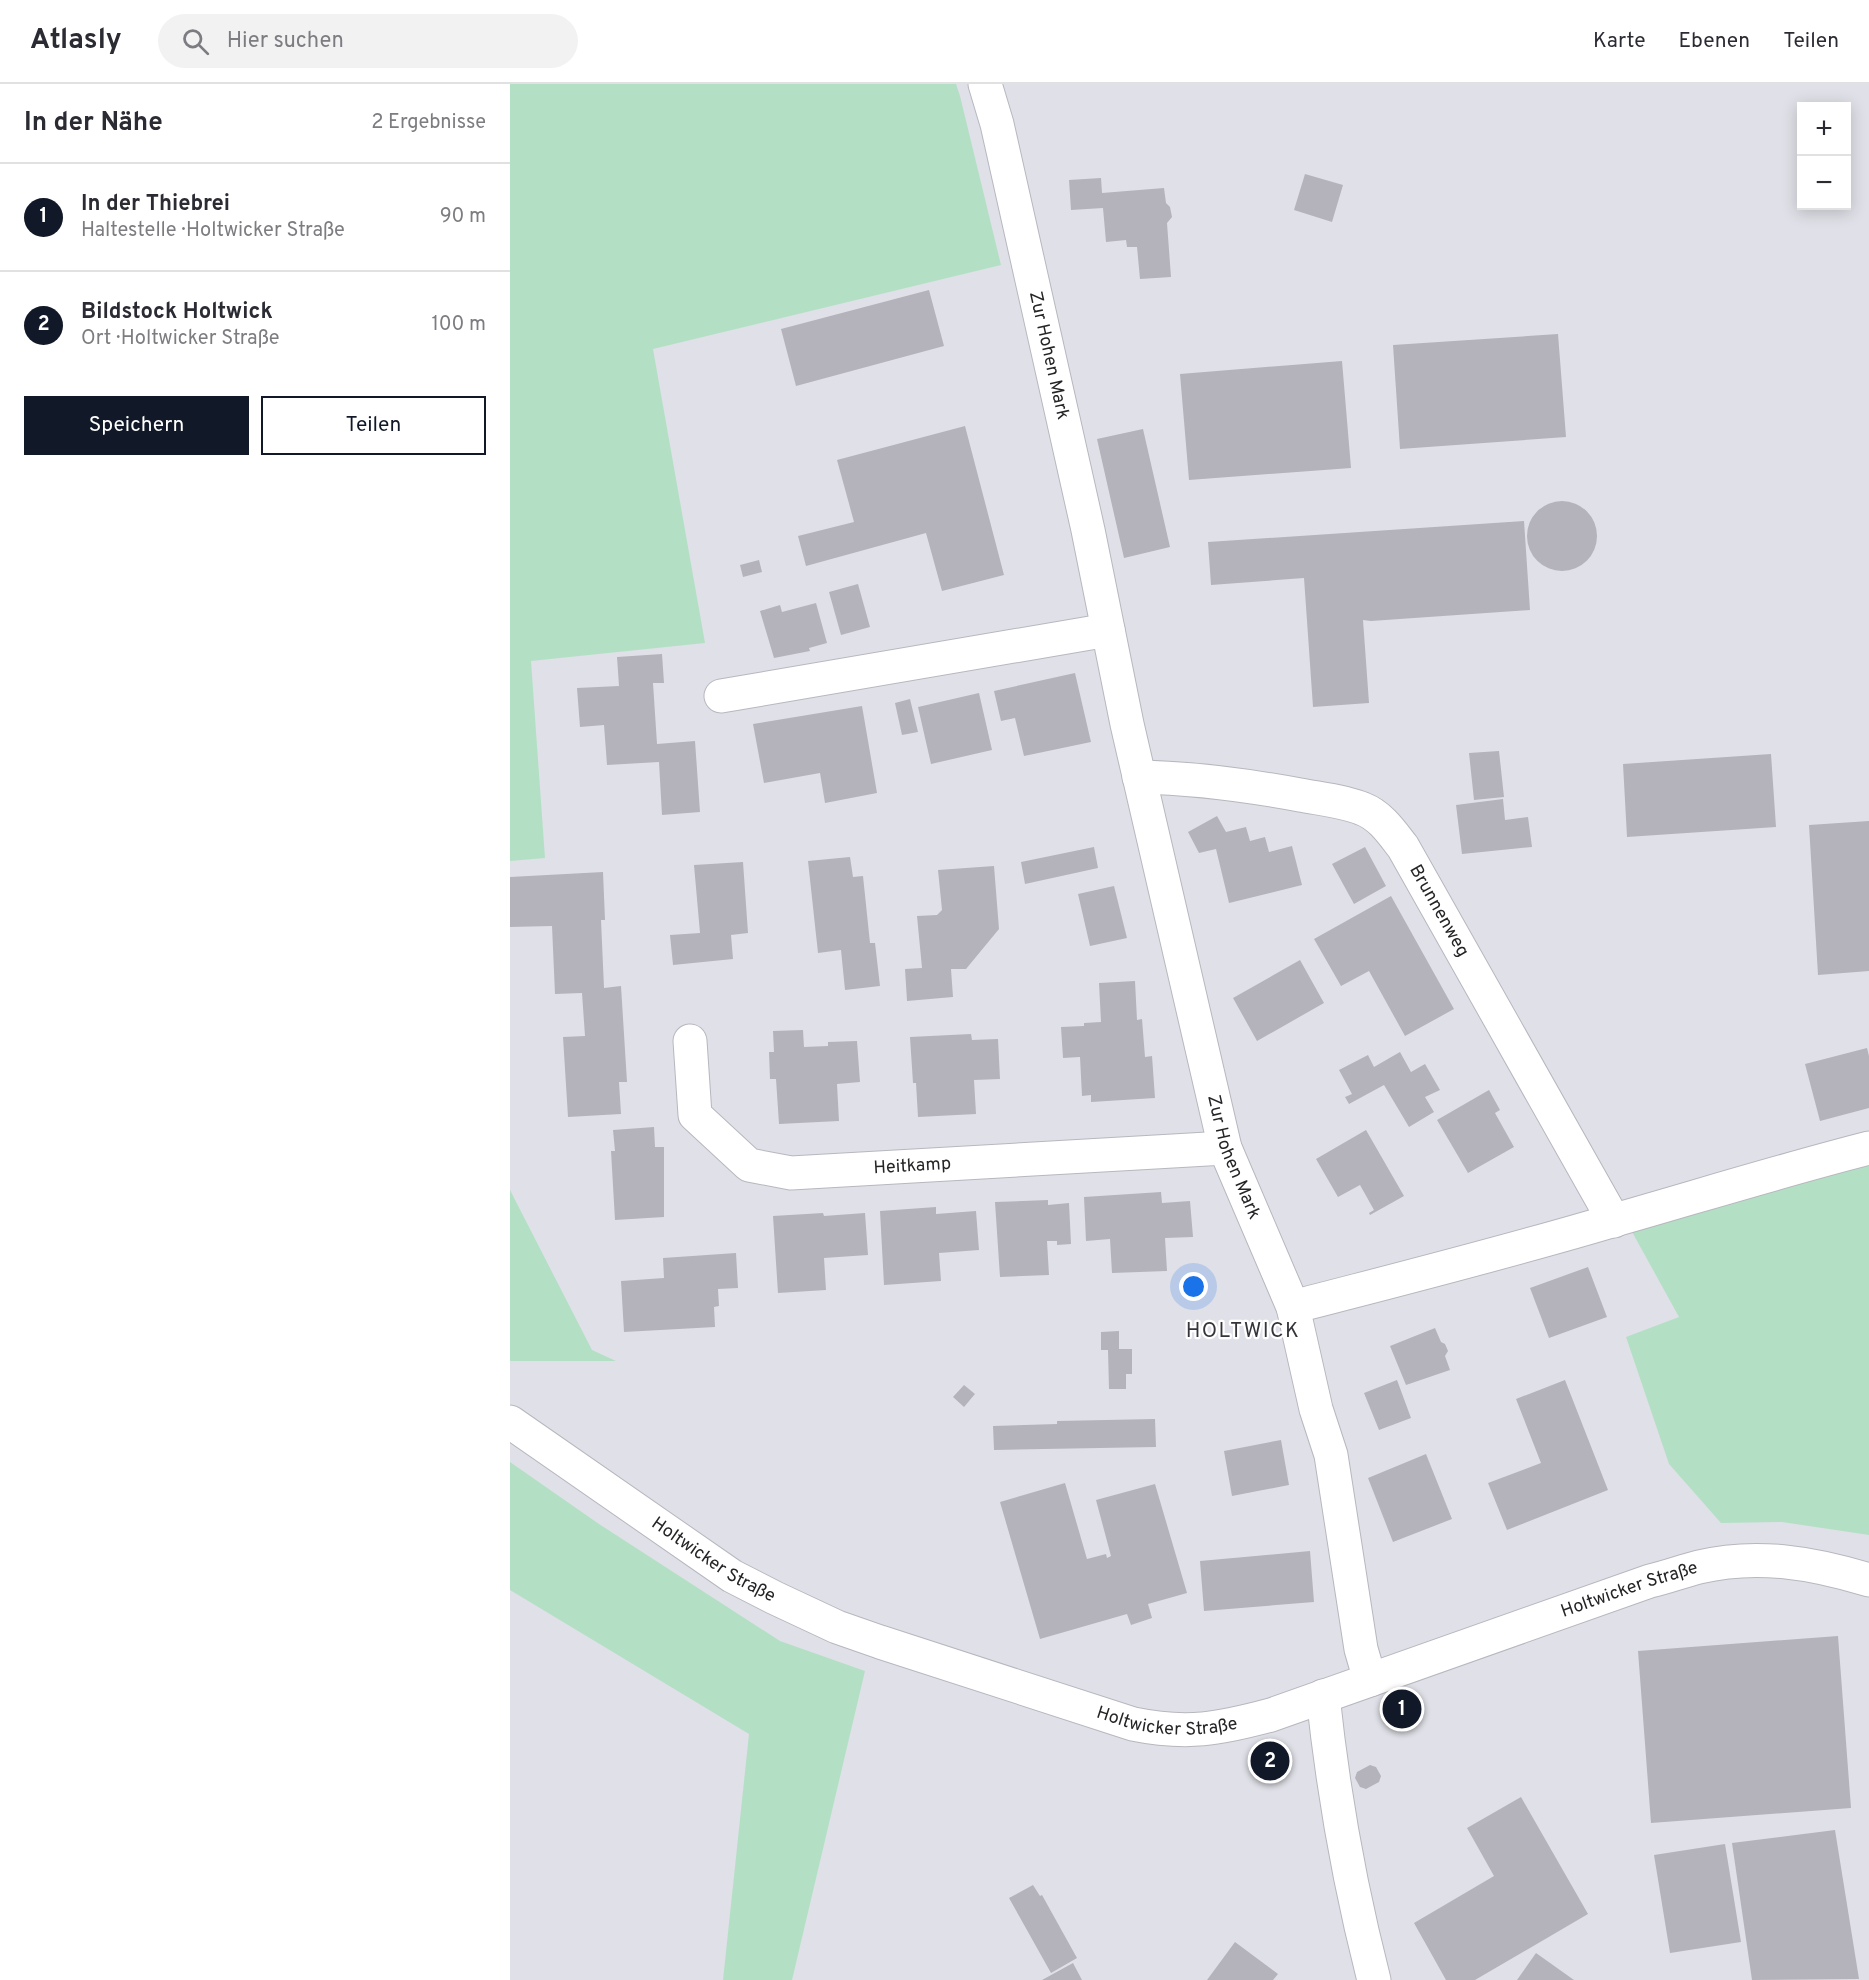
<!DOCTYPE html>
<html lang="de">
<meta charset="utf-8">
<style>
:root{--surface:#fff;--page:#f2f2f3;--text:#2b2b33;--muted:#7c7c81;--line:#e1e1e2;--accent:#111827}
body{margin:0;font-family:Overpass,sans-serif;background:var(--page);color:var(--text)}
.controls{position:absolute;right:18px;top:18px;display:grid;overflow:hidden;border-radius:0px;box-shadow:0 3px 15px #0003}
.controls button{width:54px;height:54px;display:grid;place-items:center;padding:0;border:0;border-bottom:2px solid var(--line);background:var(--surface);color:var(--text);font:30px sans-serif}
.you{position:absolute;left:684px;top:1203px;width:21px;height:21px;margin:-15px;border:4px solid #fff;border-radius:50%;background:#1a73e8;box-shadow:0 0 0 9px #1a73e833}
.badge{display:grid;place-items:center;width:39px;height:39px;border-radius:50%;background:var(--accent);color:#fff;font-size:20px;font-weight:700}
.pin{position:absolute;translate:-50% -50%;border:3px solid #fff;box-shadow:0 2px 6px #0006}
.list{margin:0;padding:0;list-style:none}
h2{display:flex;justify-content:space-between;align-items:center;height:78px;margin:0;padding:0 24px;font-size:26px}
h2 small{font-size:20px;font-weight:400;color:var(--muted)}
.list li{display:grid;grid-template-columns:39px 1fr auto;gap:18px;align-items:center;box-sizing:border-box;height:108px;padding:0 24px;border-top:2px solid var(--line)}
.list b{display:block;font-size:22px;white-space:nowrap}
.list p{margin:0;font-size:20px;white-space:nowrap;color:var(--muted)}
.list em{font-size:20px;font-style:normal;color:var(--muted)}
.actions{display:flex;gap:12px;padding:18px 24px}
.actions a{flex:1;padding:14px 0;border:2px solid var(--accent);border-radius:0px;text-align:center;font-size:21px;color:var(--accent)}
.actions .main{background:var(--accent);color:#fff}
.icon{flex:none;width:33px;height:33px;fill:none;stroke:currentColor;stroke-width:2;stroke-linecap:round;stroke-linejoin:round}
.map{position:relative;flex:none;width:1359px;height:1896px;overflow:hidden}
header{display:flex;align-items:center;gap:36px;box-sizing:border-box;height:84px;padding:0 30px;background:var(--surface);border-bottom:2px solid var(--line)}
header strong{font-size:28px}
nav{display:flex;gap:33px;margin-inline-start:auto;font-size:21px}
.search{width:420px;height:54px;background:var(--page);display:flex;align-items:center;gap:15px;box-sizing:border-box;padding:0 21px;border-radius:33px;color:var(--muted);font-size:22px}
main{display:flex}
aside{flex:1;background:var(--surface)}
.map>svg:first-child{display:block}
</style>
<header>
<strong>Atlasly</strong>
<div class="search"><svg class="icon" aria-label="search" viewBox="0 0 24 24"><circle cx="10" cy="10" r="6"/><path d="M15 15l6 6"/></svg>Hier suchen</div>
<nav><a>Karte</a><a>Ebenen</a><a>Teilen</a></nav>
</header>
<main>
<aside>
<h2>In der Nähe<small>2 Ergebnisse</small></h2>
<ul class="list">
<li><span class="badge">1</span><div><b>In der Thiebrei</b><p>Haltestelle · Holtwicker Straße</p></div><em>90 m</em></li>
<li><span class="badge">2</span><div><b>Bildstock Holtwick</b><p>Ort · Holtwicker Straße</p></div><em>100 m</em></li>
</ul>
<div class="actions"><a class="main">Speichern</a><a>Teilen</a></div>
</aside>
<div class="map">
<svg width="1359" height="1896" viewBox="0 0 1359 1896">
<rect width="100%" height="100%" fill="#e0e0e8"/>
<path fill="#b3e0c4" d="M0,0H446L450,12L491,181L143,265L195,559L21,577L35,774L0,777Z
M1359,1079V1451L1272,1438L1211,1439L1159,1380L1116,1253L1169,1233L1121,1146Z
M0,1106L82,1266L106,1277H0Z
M0,1378L89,1440L270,1557L355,1587L282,1896H213L239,1650L0,1506Z"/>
<path fill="#b4b3bb" d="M795,90L833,101L822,138L784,126Z
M591,94L592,109L654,104L656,119L660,123L662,133L657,139L661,193L630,195L627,163H617L616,156L596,158L593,124L561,126L559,96Z
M419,206L434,262L286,302L271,245Z
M1048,250L1056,353L890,365L883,261Z
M832,277L841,384L679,396L670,290Z
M455,342L494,491L432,507L416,449L296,482L288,452L344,438L327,376Z
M633,345L660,463L614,474L587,355Z
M1017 452a35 35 0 1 1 70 0a35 35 0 1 1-70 0Z
M1014,437L1020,526L861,537L853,536L859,619L803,623L794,494L701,501L698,458Z
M249,476L252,488L233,493L230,481Z
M348,500L360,543L331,551L319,508Z
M306,519L317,559L299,564L300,567L264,574L250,527L270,521L272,528Z
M152,570L154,599H143L147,660L185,657L190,728L152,731L149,678L97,681L94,641L70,643L67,604L109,602L107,573Z
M565,589L581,658L514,672L505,634L491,637L484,607Z
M469,609L482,666L421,680L408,623Z
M400,615L408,648L392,651L385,619Z
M352,622L367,709L315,719L310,689L254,699L243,640Z
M989,667L994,713L964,716L959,669Z
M1261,670L1266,743L1117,753L1113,680Z
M993,715L995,736L1018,733L1022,763L952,770L946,721Z
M707,732L716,748L736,743L740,757L755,753L759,768L782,762L792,801L719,819L706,765L689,769L678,748Z
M1359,737V887L1308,891L1299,741Z
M584,763L588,784L515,800L511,778Z
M855,763L876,802L844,820L822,780Z
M340,773L343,793L353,792L360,859H365L370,902L335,906L331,866L308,869L298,777Z
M233,778L238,849L221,851L223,875L163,881L160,851L190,849L184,781Z
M484,782L489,845L456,885H441L443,913L397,917L395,885L412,884L407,832L427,831L432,826L428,786Z
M93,788L95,836H91L94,904L111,902L117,998H109L111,1030L58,1033L53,953L75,952L72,909L45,910L42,842L0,843V793Z
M604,802L617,854L580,862L568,810Z
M881,812L944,925L895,952L859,887L831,902L804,855Z
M790,876L814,919L747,957L723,914Z
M625,897L627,936L632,935L635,973L642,972L645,1014L581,1018V1011L572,1012L570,973L553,974L551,943L574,942V939L591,938L589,899Z
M293,946L294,963L318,962V958L347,957L350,998L327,1000L329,1037L269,1040L266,995H260L259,968H264L263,947Z
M461,950L462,956L488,955L490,995L464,996L466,1030L408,1033L406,999H403L400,953Z
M1357,964L1359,972V1024L1310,1037L1295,980Z
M890,968L901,988L915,980L930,1006L915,1013L924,1028L899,1043L874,1001L839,1020L835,1013L842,1010L829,986L858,971L864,983Z
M979,1006L990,1026L985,1029L1004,1063L958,1089L927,1036Z
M144,1043L145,1063H154V1133L105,1136L101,1067H105L103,1046Z
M856,1046L894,1112L860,1131L859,1129L864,1126L850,1101L828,1113L806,1075Z
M651,1108L652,1119L680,1117L683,1153L655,1154L657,1187L602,1189L600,1155L576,1157L574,1113Z
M538,1116V1121L559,1119L561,1160L547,1161V1157H537L539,1191L490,1193L485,1118Z
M426,1123V1130L466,1127L469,1166L429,1169L431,1197L374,1201L370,1127Z
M313,1129L314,1132L355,1129L358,1171L314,1174L316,1206L268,1209L263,1132Z
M226,1169L228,1204L208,1205L209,1222L204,1223L205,1243L114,1248L111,1197L154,1194L153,1174Z
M1078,1183L1097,1233L1039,1254L1020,1204Z
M925,1244L931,1258L935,1260L938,1267L935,1272L940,1286L896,1301L880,1262Z
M609,1247V1265H622V1290H616V1305H599L598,1266H591V1248Z
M887,1296L901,1334L869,1346L854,1309Z
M1055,1296L1098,1406L997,1446L978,1399L1031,1379L1006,1315Z
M454,1301L465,1310L454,1323L443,1313Z
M645,1335L646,1363L484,1366L483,1342L547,1340V1337Z
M771,1356L779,1401L722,1412L714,1367Z
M916,1370L942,1435L883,1458L858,1394Z
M555,1399L577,1475L596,1470L597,1474L601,1472L586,1416L645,1400L677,1509L638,1520L642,1534L621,1541L617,1530L530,1555L490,1418Z
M800,1467L804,1518L694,1527L690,1477Z
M1328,1552L1341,1724L1141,1739L1128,1567Z
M860,1681L866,1683L871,1692L869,1698L856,1705L850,1703L845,1694L847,1688Z
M1011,1713L1078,1830L965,1896H936L904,1839L984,1792L957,1744Z
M1325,1746L1349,1895L1242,1896L1222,1759Z
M1215,1760L1231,1858L1160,1869L1144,1771Z
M523,1801L530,1812L532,1811L567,1874L541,1889L499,1814Z
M725,1858L768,1890L763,1896H697Z
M1026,1869L1064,1896H1007Z
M563,1879L572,1896H532Z"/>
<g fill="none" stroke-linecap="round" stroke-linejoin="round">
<defs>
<g id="street">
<path id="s1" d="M475,0L487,40L578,446L617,640L715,1064L783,1223L806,1325L821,1371L851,1565L860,1596"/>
<path d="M211,612L598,546"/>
<path id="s2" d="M629,693C684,694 736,701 790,711C811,715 834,717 853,725C871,732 882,749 893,763L1104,1137"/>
<path id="s3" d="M180,957L185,1031L239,1081L281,1089L715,1064"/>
<path d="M783,1223C890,1195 998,1168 1105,1136C1189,1112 1273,1086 1359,1064"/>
<path d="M813,1612C823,1707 840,1803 864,1896"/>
</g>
<g id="secondary">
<path id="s4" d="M0,1338L222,1492L265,1514L327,1543L370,1558L623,1640C677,1651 709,1645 761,1631L1140,1497C1157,1493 1173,1487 1189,1483C1247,1469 1303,1479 1359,1496"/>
</g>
</defs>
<use href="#street" stroke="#b7b7bf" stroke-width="35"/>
<use href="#secondary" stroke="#b7b7bf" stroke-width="35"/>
<use href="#street" stroke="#fff" stroke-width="33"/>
<use href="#secondary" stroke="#fff" stroke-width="33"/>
</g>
<g text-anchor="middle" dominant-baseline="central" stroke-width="4.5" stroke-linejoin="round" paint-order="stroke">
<g font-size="18" fill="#252528" stroke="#fff">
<text stroke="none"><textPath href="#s1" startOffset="279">Zur Hohen Mark</textPath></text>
<text stroke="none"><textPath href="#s2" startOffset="356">Brunnenweg</textPath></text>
<text stroke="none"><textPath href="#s1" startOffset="1102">Zur Hohen Mark</textPath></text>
<text stroke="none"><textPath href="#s3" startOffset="312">Heitkamp</textPath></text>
<text stroke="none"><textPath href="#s4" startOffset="246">Holtwicker Straße</textPath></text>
<text stroke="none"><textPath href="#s4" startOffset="1218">Holtwicker Straße</textPath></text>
<text stroke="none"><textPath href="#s4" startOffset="732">Holtwicker Straße</textPath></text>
</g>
<g font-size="21" letter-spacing="1.5" fill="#34343a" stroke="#fff">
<text x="733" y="1247">HOLTWICK</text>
</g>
</g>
</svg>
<div class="controls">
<button>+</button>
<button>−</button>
</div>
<div class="you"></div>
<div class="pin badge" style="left:892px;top:1625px">1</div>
<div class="pin badge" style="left:760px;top:1677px">2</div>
</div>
</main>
